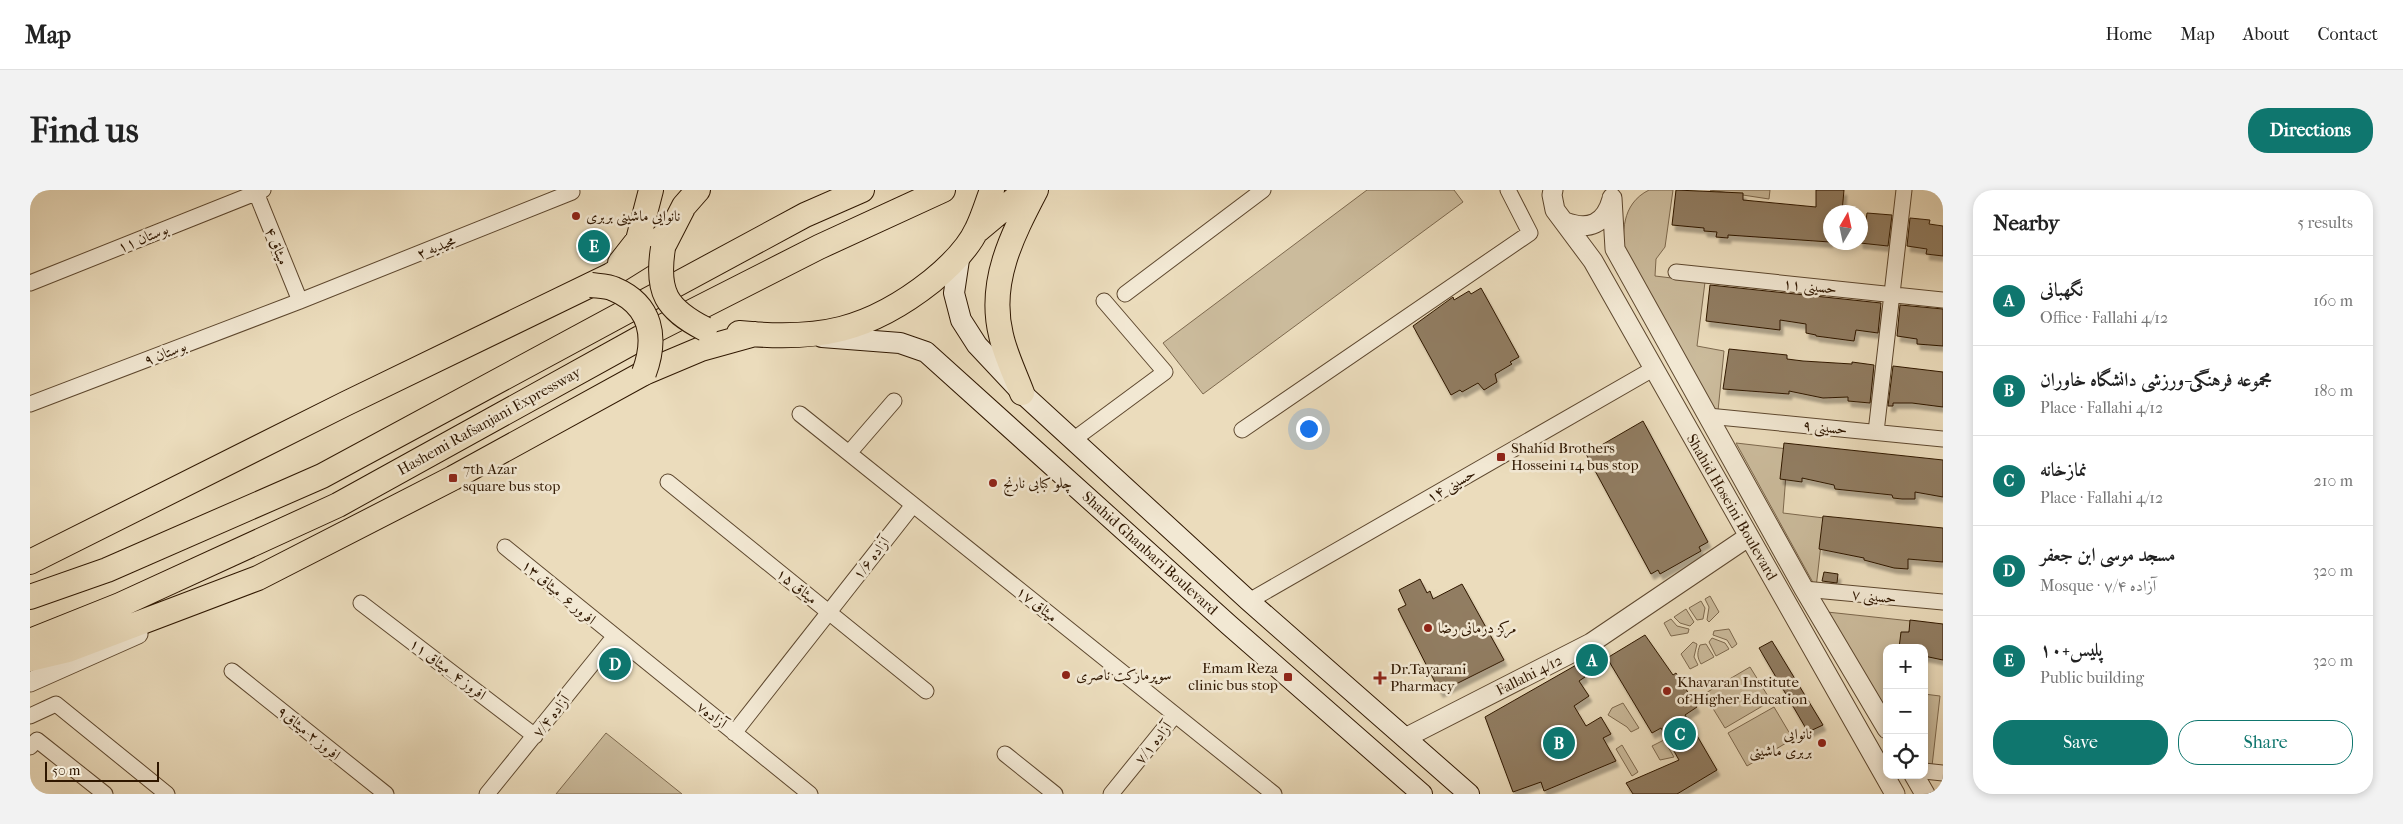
<!DOCTYPE html>
<meta charset="utf-8">
<style>
:root{--surface:#fff;--page:#f2f2f2;--text:#222;--muted:#767676;--line:#e0e0e0;--accent:#0f766e}
body{margin:0;font-family:"IM FELL French Canon",Amiri,serif;background:var(--page);color:var(--text)}
.controls{position:absolute;right:15px;bottom:15px;display:grid;overflow:hidden;border-radius:10px;box-shadow:0 2px 8px #0003}
.controls button{width:45px;height:45px;display:grid;place-items:center;padding:0;border:0;border-bottom:1px solid var(--line);background:var(--surface);color:var(--text);font:25px sans-serif}
.compass{position:absolute;left:1793px;top:15px;width:45px;height:45px;border-radius:50%;background:var(--surface);box-shadow:0 2px 8px #0003;rotate:9deg}
.scale{position:absolute;left:15px;bottom:12px;width:114px;box-sizing:border-box;padding-left:5px;border:2px solid #2f1700;border-top:0;font-size:14px;line-height:18px;white-space:nowrap;color:#2f1700;-webkit-text-stroke:4px #f2e8d3;paint-order:stroke}
.you{position:absolute;left:1278px;top:238px;width:18px;height:18px;margin:-12px;border:4px solid #fff;border-radius:50%;background:#1a73e8;box-shadow:0 0 0 8px #1a73e833}
.badge{display:grid;place-items:center;width:32px;height:32px;border-radius:50%;background:var(--accent);color:#fff;font-size:16px;font-weight:700}
.pin{position:absolute;translate:-50% -50%;border:2px solid #fff;box-shadow:0 1px 5px #0006}
.list{margin:0;padding:0;list-style:none}
h2{display:flex;justify-content:space-between;align-items:center;height:65px;margin:0;padding:0 20px;font-size:21px}
h2 small{font-size:16px;font-weight:400;color:var(--muted)}
.list li{display:grid;grid-template-columns:32px 1fr auto;gap:15px;align-items:center;box-sizing:border-box;height:90px;padding:0 20px;border-top:1px solid var(--line)}
.list b{display:block;font-size:19px;white-space:nowrap}
.list p{margin:0;font-size:16px;white-space:nowrap;color:var(--muted)}
.list em{font-size:16px;font-style:normal;color:var(--muted)}
.actions{display:flex;gap:10px;padding:15px 20px}
.actions a{flex:1;padding:11px 0;border:1px solid var(--accent);border-radius:20px;text-align:center;font-size:18px;color:var(--accent)}
.actions .main{background:var(--accent);color:#fff}
.icon{flex:none;width:28px;height:28px;fill:none;stroke:currentColor;stroke-width:2;stroke-linecap:round;stroke-linejoin:round}
.map{position:relative;flex:none;width:1913px;height:604px;overflow:hidden;border-radius:20px}
header{display:flex;align-items:center;gap:30px;box-sizing:border-box;height:70px;padding:0 25px;background:var(--surface);border-bottom:1px solid var(--line)}
header strong{font-size:24px}
nav{display:flex;gap:28px;margin-inline-start:auto;font-size:18px}
.intro{display:flex;align-items:center;justify-content:space-between;box-sizing:border-box;height:120px;padding:0 30px}
h1{margin:0;font-size:35px}
.button{padding:12px 22px;border-radius:20px;background:var(--accent);color:#fff;font-size:18px;font-weight:700}
main{display:flex;gap:30px;padding:0 30px}
aside{flex:1;background:var(--surface);border-radius:20px;box-shadow:0 2px 8px #0003}
.map>svg:first-child{display:block}
</style>
<header>
<strong>Map</strong>
<nav><a>Home</a><a>Map</a><a>About</a><a>Contact</a></nav>
</header>
<div class="intro"><h1>Find us</h1><a class="button">Directions</a></div>
<main>
<div class="map">
<svg width="1913" height="604" viewBox="0 0 1913 604">
<defs>
<filter id="shadow"><feDropShadow dx="3" dy="5.5" stdDeviation="1" flood-color="#0004"/></filter>
</defs>
<rect width="100%" height="100%" fill="#ebdcbc"/>
<filter id="stains"><feTurbulence type="fractalNoise" baseFrequency=".004" numOctaves="4"/><feColorMatrix values="0 0 0 0 .2 0 0 0 0 .09 0 0 0 0 .02 0 0 0 .5 -.17"/></filter>
<radialGradient id="worn" r=".72"><stop offset=".6" stop-color="#630" stop-opacity="0"/><stop offset="1" stop-color="#630" stop-opacity=".3"/></radialGradient>
<path fill="#cbbb9c" stroke="#7d694e" d="M1337,0H1424L1433,12L1173,204L1133,153Z
M1619,0H1643L1635,57L1626,69L1625,86L1675,92L1667,156L1694,161L1688,221L1682,220L1595,69C1592,43 1591,14 1619,0Z
M1680,0H1740L1739,9Z
M1706,253L1758,259L1753,323L1794,328L1786,398Z
M1680,406L1689,422L1679,432L1677,430L1679,417L1675,409Z
M1671,411L1675,418L1673,429L1667,430L1659,418Z
M1656,419L1664,432L1660,436L1650,433L1644,427Z
M1797,422L1881,431L1876,458H1857V523Z
M1641,429L1647,436L1659,439L1658,443L1641,446L1634,433Z
M1699,439L1707,454L1702,458L1697,450L1683,445L1684,441Z
M1682,448L1695,453L1699,459L1686,466L1679,452Z
M1663,452L1667,454L1664,467L1668,475L1660,479L1651,464Z
M1676,454L1684,467L1671,474C1667,467 1667,463 1670,455Z
M1720,477L1741,511L1695,538L1674,504Z
M1894,504L1910,506L1902,576L1894,574Z
M1593,513L1609,538L1601,542L1597,537L1578,525L1582,518Z
M1744,517L1763,549L1717,576L1698,543Z
M576,543L652,604H526Z
M1634,550L1644,567L1630,570L1622,556Z
M1592,555L1608,582L1602,586L1586,559Z"/>
<path fill="#917d62" stroke="#2f1700" filter="url(#shadow)" d="M1646,0L1713,3V10L1786,17V0H1814L1812,22H1800V52L1698,45V48L1686,47L1687,42L1674,41V38L1642,35Z
M1837,23L1862,25L1858,56L1830,53V30H1836Z
M1880,28L1900,30L1899,34L1913,36V66L1896,64L1897,59L1877,56Z
M1680,95L1851,113L1848,143L1826,140L1824,151L1786,146V145L1776,143V134L1750,130V140L1676,131Z
M1451,98L1489,167L1480,172L1482,174L1465,184L1467,192L1454,200L1448,193L1432,202L1430,200L1421,205L1383,136L1423,107L1424,110L1439,101L1441,104Z
M1870,115L1913,119V156L1887,154V149L1867,146Z
M1699,159L1757,165V169L1773,171L1822,174V172L1844,175L1840,213L1818,211V207L1793,208L1759,201V204L1693,199Z
M1863,176L1913,182V217L1882,213H1863V216H1858Z
M1613,231L1678,352L1669,357L1671,361L1630,384L1628,380L1621,384L1556,264Z
M1754,253L1913,270V307L1885,302V309H1872L1863,308L1862,305L1805,299L1804,295L1772,288V292L1750,289Z
M1793,326L1913,338V372L1878,369V379L1864,378L1834,370V368L1789,359Z
M1794,382L1808,384L1807,393L1792,391Z
M1390,389L1397,403L1400,401L1403,409L1432,394L1474,470L1410,502L1368,419L1376,415L1369,400Z
M1880,430L1913,434V470L1894,466V458H1869L1871,442H1879Z
M1615,445L1643,485L1646,483L1667,517L1655,525L1687,580L1647,604H1603L1596,593L1649,570L1631,538L1622,543L1577,468Z
M1742,451L1793,535L1778,542L1729,458Z
M1548,474L1555,487L1549,491L1559,506L1544,516L1556,536L1571,527L1581,544L1573,548L1586,571L1514,601L1511,592L1483,602L1455,527Z"/>
<g fill="none" stroke-linecap="round" stroke-linejoin="round">
<defs>
<path id="minor" d="M225,0L270,111
M1646,82L1913,110
M0,93L233,0
M1095,104L1233,0
M0,214L270,111L542,2
M770,224L1244,604
M1678,226L1913,249
M1212,240L1500,43L1478,0
M1846,242L1874,0
M1043,250L1135,182L1074,111
M819,263L864,211
M638,292L896,501
M475,357L780,604
M1774,399L1913,412
M1219,411L1623,179
M331,413L505,546
M202,481L356,604
M0,526L26,514L137,604
M704,543L883,315
M0,557L7,550L75,604
M975,564L1025,604
M1894,581L1913,583
M457,604L584,447
M1081,604L1145,525"/>
<path id="tertiary" d="M1523,0L1522,5L1525,20L1563,71L1865,604
M1582,8L1585,59L1774,399L1857,539
M1535,32C1559,41 1575,34 1582,9
M0,492L108,444
M1375,548L1561,453L1718,347
M1884,585L1895,604"/>
<path id="secondary" d="M930,63L924,103L931,130L947,155L992,203L1219,411L1439,604
M792,147L870,153L896,162L1199,435L1392,604"/>
<path id="trunk" d="M948,40L985,9L999,0
M635,53L654,16L668,0
M590,73L608,50L621,0
M709,143C789,151 839,141 902,91C919,77 938,59 947,39C953,27 957,13 962,0
M992,203C985,184 975,164 971,145C958,92 982,46 1006,0
M0,372L315,214L581,85L613,65L641,39
M0,407L77,380L292,286L775,25L832,0
M0,451L90,415L308,315L610,148L789,57L913,0
M0,469L38,460L228,388L423,288L614,183L671,159L725,144"/>
</defs>
<use href="#minor" stroke="#5e482f" stroke-width="17"/>
<use href="#tertiary" stroke="#5e482f" stroke-width="21"/>
<use href="#secondary" stroke="#2f1700" stroke-width="22"/>
<use href="#trunk" stroke="#2f1700" stroke-width="26"/>
<use href="#minor" stroke="#f2e8d3" stroke-width="15"/>
<use href="#tertiary" stroke="#f2e8d3" stroke-width="19"/>
<use href="#secondary" stroke="#f2e8d3" stroke-width="20"/>
<use href="#trunk" stroke="#ebdcbc" stroke-width="24"/>
<defs>
<path id="trunk-bridge" d="M633,58C626,102 636,119 675,139
M561,95C569,96 578,96 584,99C622,115 627,148 614,183"/>
</defs>
<use href="#trunk-bridge" stroke="#2f1700" stroke-width="26" stroke-linecap="butt"/>
<use href="#trunk-bridge" stroke="#ebdcbc" stroke-width="24"/>
</g>
<g fill="#8f2418" stroke="#f2e8d3" stroke-width="2">
<circle cx="546" cy="26" r="5"/>
<rect x="1466" y="262" width="10" height="10" rx="2.5"/>
<rect x="418" y="283" width="10" height="10" rx="2.5"/>
<circle cx="963" cy="293" r="5"/>
<circle cx="1398" cy="438" r="5"/>
<circle cx="1036" cy="485" r="5"/>
<rect x="1253" y="482" width="10" height="10" rx="2.5"/>
<path d="M1347.5 480.5h5v5h5v5h-5v5h-5v-5h-5v-5h5z"/>
<circle cx="1637" cy="501" r="5"/>
<circle cx="1792" cy="553" r="5"/>
</g>
<g text-anchor="middle" dominant-baseline="central" stroke-width="5" stroke-linejoin="round" paint-order="stroke">
<g font-size="15" fill="#2f1700" stroke="#f2e8d3" text-anchor="start">
<text x="556" y="26">نانوایی ماشینی بربری</text>
<text x="1481" y="258">Shahid Brothers<tspan x="1481" dy="17">Hosseini 14 bus stop</tspan></text>
<text x="433" y="279">7th Azar<tspan x="433" dy="17">square bus stop</tspan></text>
<text x="973" y="293">چلو کبابی نارنج</text>
<text x="1408" y="438">مرکز درمانی رضا</text>
<text x="1248" y="478" text-anchor="end">Emam Reza<tspan x="1248" dy="17">clinic bus stop</tspan></text>
<text x="1360" y="479">Dr.Tayarani<tspan x="1360" dy="17">Pharmacy</tspan></text>
<text x="1046" y="485">سوپرمارکت ناصری</text>
<text x="1647" y="492">Khavaran Institute<tspan x="1647" dy="17">of Higher Education</tspan></text>
<text x="1782" y="544" text-anchor="end">نانوایی<tspan x="1782" dy="17">بربری ماشینی</tspan></text>
</g>
<g font-size="15" fill="#2f1700" stroke="#f2e8d3">
<text transform="translate(113 48) rotate(-22)">بوستان ۱۱</text>
<text transform="translate(247 56) rotate(68)">میثاق ۴</text>
<text transform="translate(406 57) rotate(-22)">مجیدیه ۲</text>
<text transform="translate(1780 96) rotate(6)">حسینی ۱۱</text>
<text transform="translate(135 163) rotate(-21)">بوستان ۹</text>
<text transform="translate(459 231) rotate(-29)">Hashemi Rafsanjani Expressway</text>
<text transform="translate(1795 237) rotate(6)">حسینی ۹</text>
<text transform="translate(1421 295) rotate(-30)">حسینی ۱۴</text>
<text transform="translate(1702 317) rotate(60)">Shahid Hoseini Boulevard</text>
<text transform="translate(1120 363) rotate(42)">Shahid Ghanbari Boulevard</text>
<text transform="translate(841 368) rotate(-52)">آزاده ۱/۶</text>
<text transform="translate(767 396) rotate(39)">میثاق ۱۵</text>
<text transform="translate(529 402) rotate(40)">افرور ۶_میثاق ۱۳</text>
<text transform="translate(1844 406) rotate(6)">حسینی ۷</text>
<text transform="translate(1007 414) rotate(39)">میثاق ۱۷</text>
<text transform="translate(418 479) rotate(37)">افروز ۴_میثاق ۱۱</text>
<text transform="translate(1499 485) rotate(-27)">Fallahi 4/12</text>
<text transform="translate(682 525) rotate(38)">آزاده۷</text>
<text transform="translate(521 526) rotate(-51)">آزاده ۷/۴</text>
<text transform="translate(279 543) rotate(39)">افروز ۲-میثاق۹</text>
<text transform="translate(1123 553) rotate(-51)">آزاده ۷/۱</text>
</g>
</g>
<rect width="100%" height="100%" filter="url(#stains)"/>
<rect width="100%" height="100%" fill="url(#worn)"/>
</svg>
<div class="controls">
<button>+</button>
<button>−</button>
<button><svg class="icon" aria-label="locate" viewBox="0 0 24 24"><circle cx="12" cy="12" r="6"/><path d="M12 2v4M12 18v4M2 12h4M18 12h4"/></svg></button>
</div>
<svg class="compass" viewBox="-18 -18 36 36"><path d="M0-13l5 13h-10z" fill="#e53935"/><path d="M0 13l5-13h-10z" fill="#767676"/></svg>
<div class="scale">50 m</div>
<div class="you"></div>
<div class="pin badge" style="left:1562px;top:470px">A</div>
<div class="pin badge" style="left:1529px;top:553px">B</div>
<div class="pin badge" style="left:1650px;top:544px">C</div>
<div class="pin badge" style="left:585px;top:474px">D</div>
<div class="pin badge" style="left:564px;top:56px">E</div>
</div>
<aside>
<h2>Nearby<small>5 results</small></h2>
<ul class="list">
<li><span class="badge">A</span><div><b>نگهبانی</b><p>Office · Fallahi 4/12</p></div><em>160 m</em></li>
<li><span class="badge">B</span><div><b>مجموعه فرهنگی-ورزشی دانشگاه خاوران</b><p>Place · Fallahi 4/12</p></div><em>180 m</em></li>
<li><span class="badge">C</span><div><b>نمازخانه</b><p>Place · Fallahi 4/12</p></div><em>210 m</em></li>
<li><span class="badge">D</span><div><b>مسجد موسی ابن جعفر</b><p>Mosque · آزاده ۷/۴</p></div><em>320 m</em></li>
<li><span class="badge">E</span><div><b>پلیس+۱۰</b><p>Public building</p></div><em>320 m</em></li>
</ul>
<div class="actions"><a class="main">Save</a><a>Share</a></div>
</aside>
</main>
